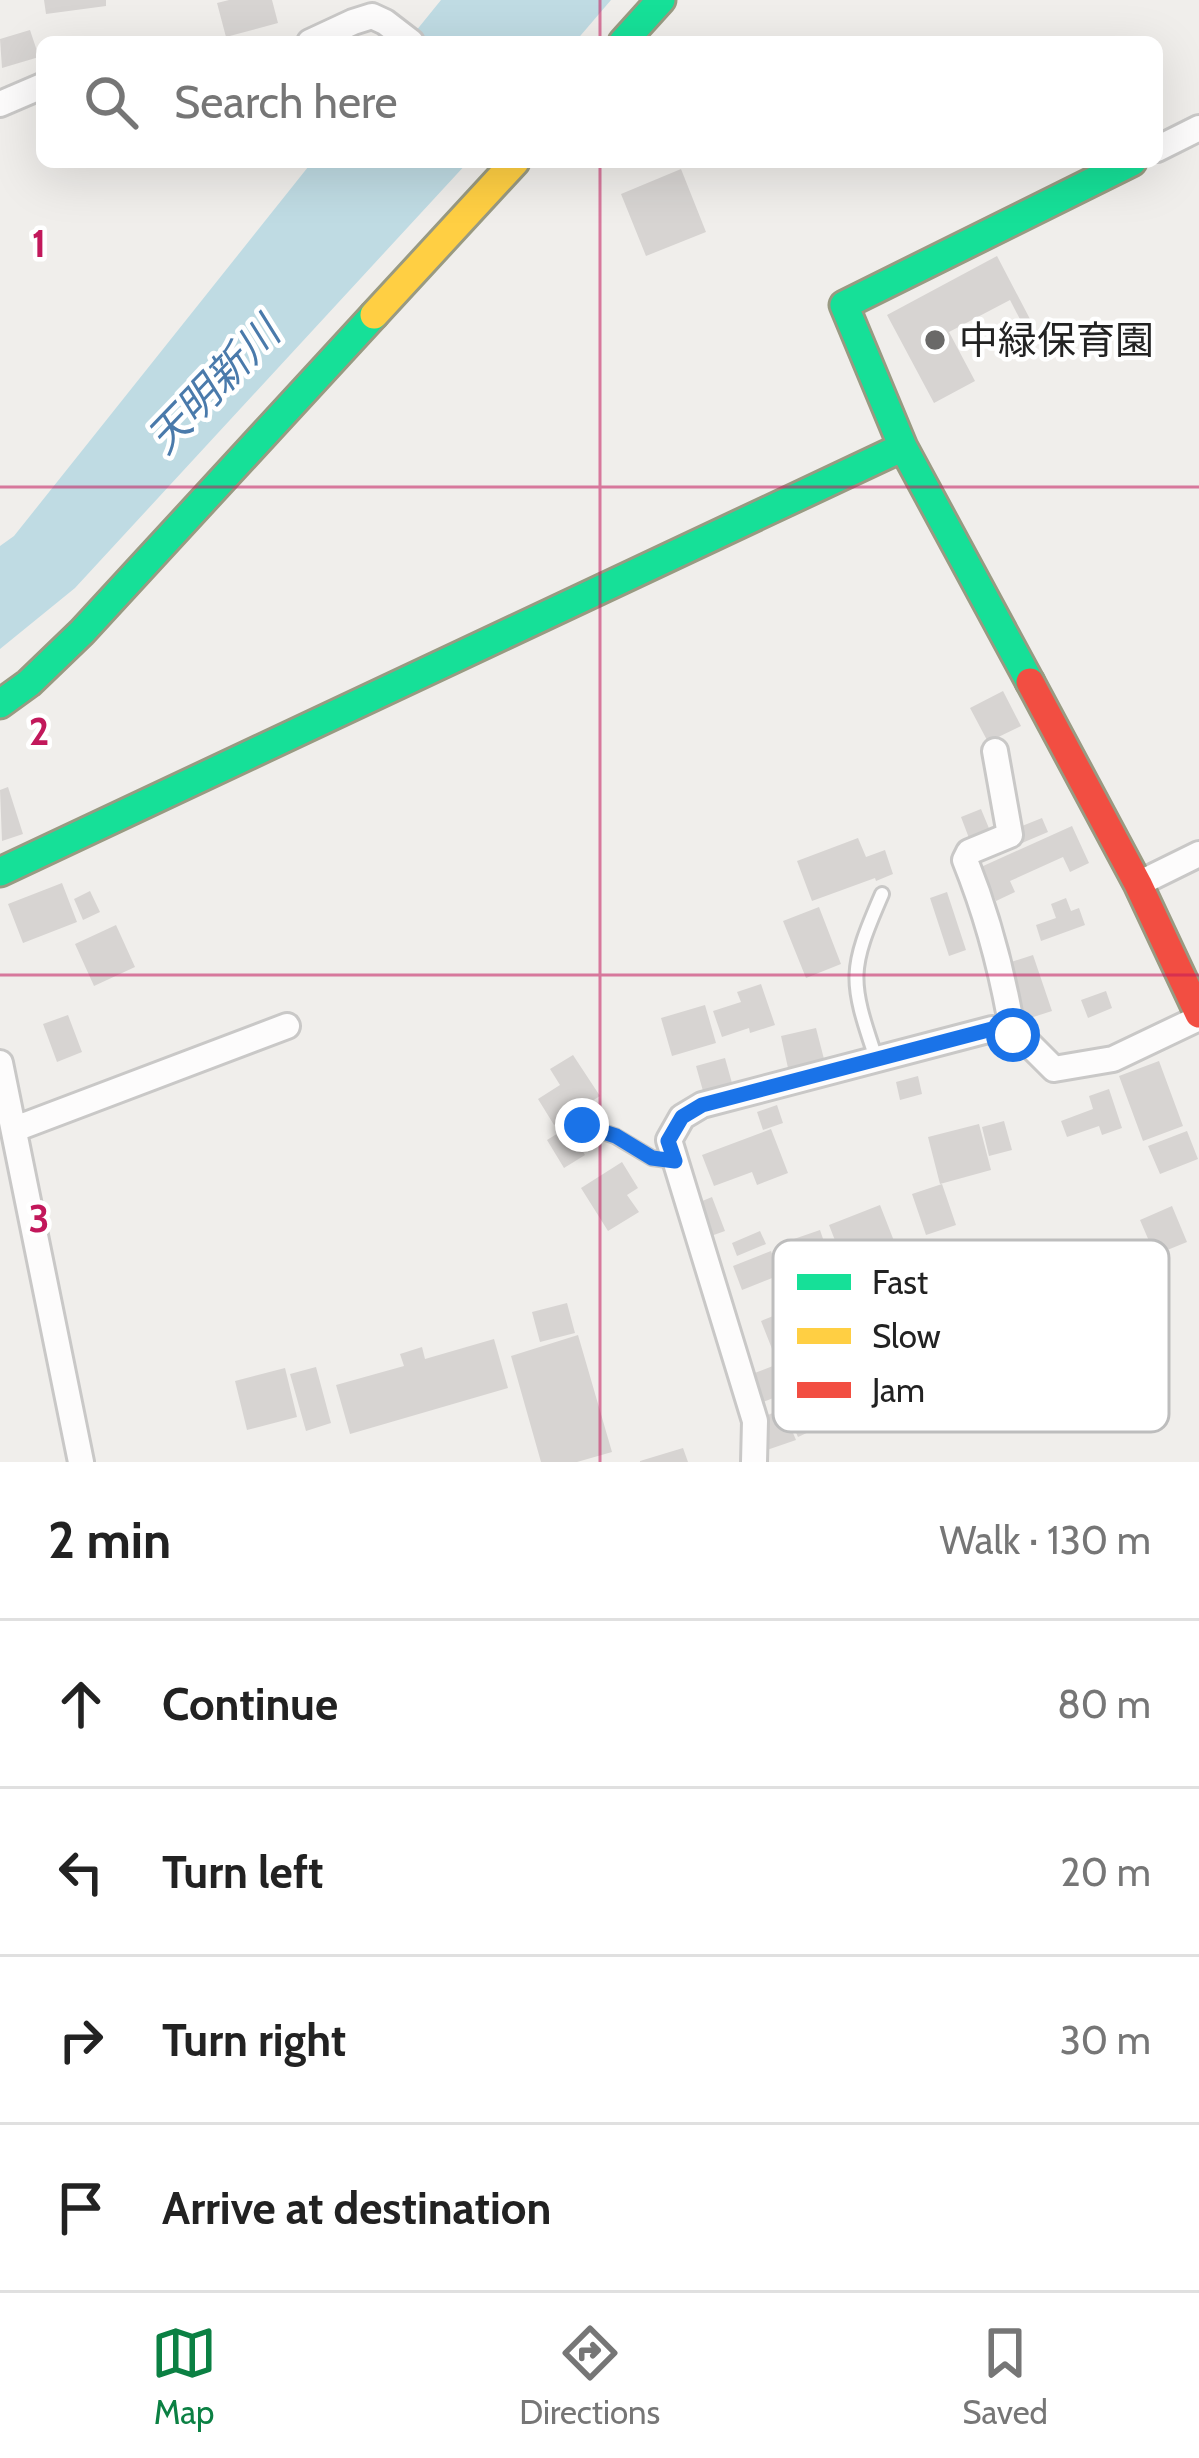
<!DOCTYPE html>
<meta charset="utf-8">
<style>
:root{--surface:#fff;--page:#f2f2f2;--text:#222;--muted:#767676;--line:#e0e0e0;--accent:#0b8043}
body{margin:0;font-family:Cabin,"Noto Sans JP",sans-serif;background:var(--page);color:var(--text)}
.stop{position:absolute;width:36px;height:36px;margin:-27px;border:9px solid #1a73e8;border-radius:50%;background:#fff}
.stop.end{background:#1a73e8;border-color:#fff;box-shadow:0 3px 12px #0008}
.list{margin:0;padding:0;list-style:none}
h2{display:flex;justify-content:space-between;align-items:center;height:156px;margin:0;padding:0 48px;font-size:51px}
h2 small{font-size:39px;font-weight:400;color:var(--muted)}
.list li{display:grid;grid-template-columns:78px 1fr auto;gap:36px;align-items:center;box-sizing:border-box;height:168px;padding:0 48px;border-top:3px solid var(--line)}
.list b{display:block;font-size:45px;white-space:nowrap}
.list em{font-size:39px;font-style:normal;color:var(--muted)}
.icon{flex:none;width:66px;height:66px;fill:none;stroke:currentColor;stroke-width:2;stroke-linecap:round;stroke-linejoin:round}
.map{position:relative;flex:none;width:1199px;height:1462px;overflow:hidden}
.search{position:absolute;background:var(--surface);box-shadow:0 12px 48px #0002;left:36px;right:36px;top:36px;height:132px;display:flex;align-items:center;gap:30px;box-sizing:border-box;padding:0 42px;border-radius:18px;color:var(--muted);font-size:45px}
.sheet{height:828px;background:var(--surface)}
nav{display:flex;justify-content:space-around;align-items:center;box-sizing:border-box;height:168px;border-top:3px solid var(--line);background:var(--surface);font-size:33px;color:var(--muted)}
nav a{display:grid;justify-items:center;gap:6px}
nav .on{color:var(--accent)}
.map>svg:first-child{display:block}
</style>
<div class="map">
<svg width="1199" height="1462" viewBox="0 0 1199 1462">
<rect width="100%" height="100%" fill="#f0eeeb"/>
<path fill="#bfdbe3" d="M441,0H611L575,42H407Z
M312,162H468L75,588L0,649V546L14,536Z"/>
<path fill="#d7d4d2" d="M44,0H106V6L46,14Z
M229,0H272L278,23L226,37L217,3Z
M30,30L39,57L2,68L0,39Z
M681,169L706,232L646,256L621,194Z
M997,256L1031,321L1023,325L1010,300L949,332L975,381L934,403L887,315Z
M1003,691L1021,726L988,742L970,708Z
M8,787L23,834L2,841L0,790Z
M981,809L993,838L972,846L961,817Z
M1042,818L1048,832L1022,843L1017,828Z
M1072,826L1089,863L1070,872L1063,857L1010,881L1015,892L996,901L981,867Z
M858,838L866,857L885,850L893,874L876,881L875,878L812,901L797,861Z
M62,883L77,922L23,943L8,904Z
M90,891L100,912L83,920L74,899Z
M947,892L966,950L949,956L930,898Z
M1066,898L1071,911L1079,908L1085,925L1041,941L1036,925L1056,918L1051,904Z
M819,907L841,964L806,978L783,921Z
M116,925L135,967L94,986L75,944Z
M1033,955L1052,1011L1024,1020L1005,964Z
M761,984L775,1025L750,1033L749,1028L722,1037L713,1011L741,1002L737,992Z
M1106,991L1112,1008L1088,1018L1081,1000Z
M705,1005L716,1043L672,1056L661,1018Z
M68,1015L82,1052L57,1062L43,1024Z
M816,1028L824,1059L788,1068L781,1036Z
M573,1055L600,1096L554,1125L538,1099L560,1085L550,1069Z
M725,1058L732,1083L703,1091L696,1066Z
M1159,1061L1183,1126L1143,1141L1119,1076Z
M918,1076L922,1094L900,1100L896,1082Z
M1109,1089L1122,1128L1102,1135L1099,1126L1067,1137L1061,1121L1093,1109L1089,1096Z
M777,1105L783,1123L763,1130L757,1112Z
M1004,1121L1012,1150L989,1156L982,1127Z
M979,1124L991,1170L940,1184L928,1137Z
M568,1127L585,1155L564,1168L547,1140Z
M771,1129L788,1173L757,1185L752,1172L714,1186L702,1155Z
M1187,1131L1198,1159L1160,1174L1148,1146Z
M622,1162L638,1188L627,1195L639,1212L608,1231L581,1188Z
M942,1184L956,1225L926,1235L912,1194Z
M712,1197L725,1231L708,1237L695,1204Z
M880,1205L894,1241L843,1261L829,1225Z
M1172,1206L1187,1242L1155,1255L1140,1220Z
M820,1230L832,1265L788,1279L779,1252L793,1248L791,1240Z
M760,1231L766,1244L737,1256L732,1243Z
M771,1251L780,1275L742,1290L733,1266Z
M813,1300L841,1372L763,1402L752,1374L778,1364L761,1321Z
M567,1303L575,1333L540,1342L532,1312Z
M578,1335L612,1452L577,1462H541L511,1356Z
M494,1339L508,1388L350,1434L336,1385L404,1366L400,1354L422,1347L425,1359Z
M316,1367L331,1423L306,1431L290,1374Z
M285,1368L297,1417L247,1430L235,1381Z
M813,1389L828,1423L798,1437L782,1402Z
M783,1409L796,1440L764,1451L760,1418Z
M683,1448L688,1462H640V1461Z"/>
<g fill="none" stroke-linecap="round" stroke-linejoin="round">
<defs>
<path id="lane" d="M876,1058C849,979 849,970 882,894
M582,1125L615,1136L652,1158L675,1161"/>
<path id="street" d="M310,42L353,22L372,16L385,22L411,42
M0,104L42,86
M1157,149L1199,128
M995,751L1010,835L969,852L965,860C988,917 1003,974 1013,1035
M1138,884L1199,854
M0,1063L81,1462
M15,1129L287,1026
M754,1462L755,1421L669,1140L682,1117L702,1105L992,1029L1023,1038L1054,1069L1113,1059L1199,1018"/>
<path id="fast" d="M623,42L661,0
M1030,682L903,447L844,305L1132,162
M0,704L29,683L82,632L374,315
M0,872L903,447"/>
<path id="slow" d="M374,315L515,162"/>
<path id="jam" d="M1030,682L1138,884L1199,1014"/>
</defs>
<use href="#lane" stroke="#c9c8c7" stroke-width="18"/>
<use href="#street" stroke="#c9c8c7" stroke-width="30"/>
<use href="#fast" stroke="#999a82" stroke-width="33"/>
<use href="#slow" stroke="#999a82" stroke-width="33"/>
<use href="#jam" stroke="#999a82" stroke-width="33"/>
<use href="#lane" stroke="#fdfcfc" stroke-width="12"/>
<use href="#street" stroke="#fdfcfc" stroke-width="24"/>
<use href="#fast" stroke="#16e098" stroke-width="27"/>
<use href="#slow" stroke="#ffcf43" stroke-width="27"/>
<use href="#jam" stroke="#f24e42" stroke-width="27"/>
</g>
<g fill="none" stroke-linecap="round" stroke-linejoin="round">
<path stroke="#1a73e8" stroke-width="15" d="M582,1125L616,1136L652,1158L675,1161L668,1141L682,1117L702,1105L992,1029L1013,1035"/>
</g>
<path fill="none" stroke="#c2185b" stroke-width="3" stroke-opacity="0.55" d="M600,0V42M600,162V1462M0,487H1199M0,975H1199"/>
<circle fill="#6a6968" stroke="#fff" stroke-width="4.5" cx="935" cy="340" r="12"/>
<g text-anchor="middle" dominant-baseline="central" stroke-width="9" stroke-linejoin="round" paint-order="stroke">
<g font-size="39" fill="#222" stroke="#fff" text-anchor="start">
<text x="959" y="340">中緑保育園</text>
</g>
<g font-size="42" font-style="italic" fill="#4a7aab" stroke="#fff">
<text transform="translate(213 385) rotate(-46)">天明新川</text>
</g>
</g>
<rect x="773" y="1240" width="396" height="192" rx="18" fill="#fff" stroke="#bdbdbd" stroke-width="3"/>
<rect x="797" y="1274" width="54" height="16" fill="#16e098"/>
<rect x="797" y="1328" width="54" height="16" fill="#ffcf43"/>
<rect x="797" y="1382" width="54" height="16" fill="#f24e42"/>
<g font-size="33" fill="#222">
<text x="872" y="1294">Fast</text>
<text x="872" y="1348">Slow</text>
<text x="872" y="1402">Jam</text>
</g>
<g font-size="39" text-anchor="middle" font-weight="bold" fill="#c2185b" stroke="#fff" stroke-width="9" stroke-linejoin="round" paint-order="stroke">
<text x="39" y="257">1</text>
<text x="39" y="745">2</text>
<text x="39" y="1232">3</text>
</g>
</svg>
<div class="stop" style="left:1013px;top:1035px"></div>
<div class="stop end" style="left:582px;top:1125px"></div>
<div class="search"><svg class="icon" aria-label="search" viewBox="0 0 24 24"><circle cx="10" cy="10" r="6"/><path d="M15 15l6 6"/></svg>Search here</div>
</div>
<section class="sheet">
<h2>2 min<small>Walk · 130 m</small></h2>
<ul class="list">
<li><svg class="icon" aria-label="ahead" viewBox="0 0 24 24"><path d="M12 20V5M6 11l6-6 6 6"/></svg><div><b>Continue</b></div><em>80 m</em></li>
<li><svg class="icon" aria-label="left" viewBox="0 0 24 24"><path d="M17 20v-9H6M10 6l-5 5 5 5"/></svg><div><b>Turn left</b></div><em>20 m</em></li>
<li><svg class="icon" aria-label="right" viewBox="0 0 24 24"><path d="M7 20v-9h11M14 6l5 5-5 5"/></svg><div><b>Turn right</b></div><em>30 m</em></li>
<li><svg class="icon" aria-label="arrive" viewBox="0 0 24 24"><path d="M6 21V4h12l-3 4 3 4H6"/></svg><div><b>Arrive at destination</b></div></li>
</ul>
</section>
<nav>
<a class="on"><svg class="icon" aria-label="map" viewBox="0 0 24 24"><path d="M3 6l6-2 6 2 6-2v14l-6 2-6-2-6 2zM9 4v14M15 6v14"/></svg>Map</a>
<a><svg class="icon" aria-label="directions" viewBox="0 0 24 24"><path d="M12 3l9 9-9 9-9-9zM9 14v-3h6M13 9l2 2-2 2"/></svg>Directions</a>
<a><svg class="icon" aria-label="saved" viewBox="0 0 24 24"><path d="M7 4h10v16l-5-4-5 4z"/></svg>Saved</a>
</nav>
